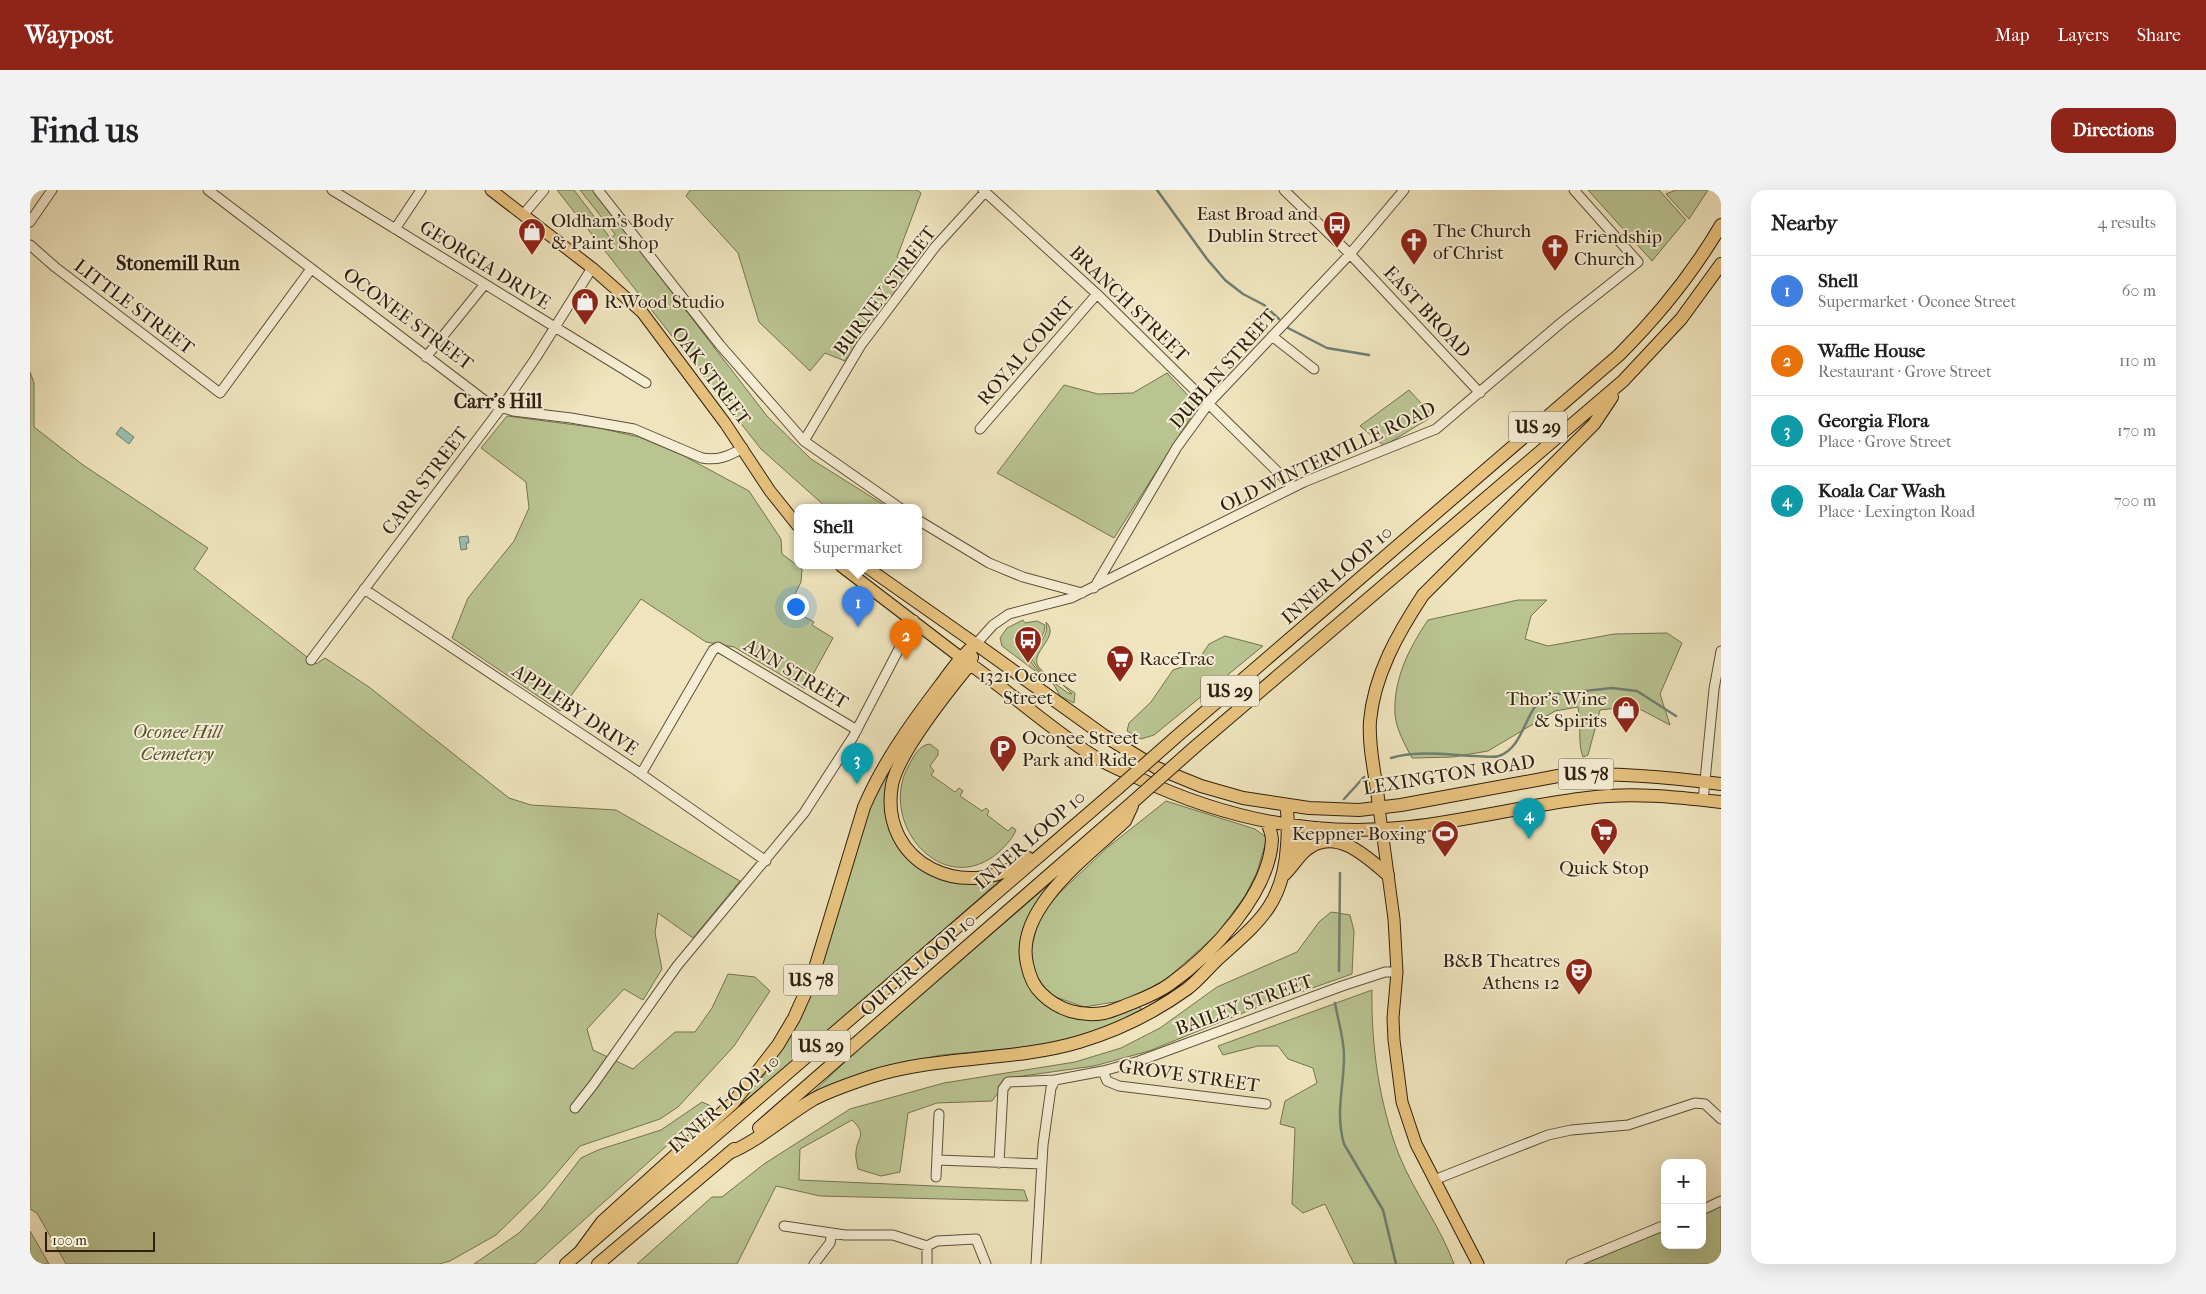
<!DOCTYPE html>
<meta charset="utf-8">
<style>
:root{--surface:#fff;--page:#f2f2f2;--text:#202124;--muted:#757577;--line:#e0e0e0;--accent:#8f2418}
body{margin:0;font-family:"IM FELL French Canon",serif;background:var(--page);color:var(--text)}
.controls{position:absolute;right:15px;bottom:15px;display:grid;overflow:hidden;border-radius:10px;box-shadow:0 5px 20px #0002}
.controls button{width:45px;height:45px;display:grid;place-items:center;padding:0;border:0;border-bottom:1px solid var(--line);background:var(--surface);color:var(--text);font:25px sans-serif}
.scale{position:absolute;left:15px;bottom:12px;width:110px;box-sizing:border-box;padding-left:5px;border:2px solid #2e1f0f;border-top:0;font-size:14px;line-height:18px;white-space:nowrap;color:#2e1f0f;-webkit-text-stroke:4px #f5edd4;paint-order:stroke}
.you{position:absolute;left:765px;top:416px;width:18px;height:18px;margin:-12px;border:4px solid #fff;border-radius:50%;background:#1a73e8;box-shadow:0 0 0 8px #1a73e833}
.badge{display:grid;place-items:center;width:32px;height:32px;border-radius:50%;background:var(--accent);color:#fff;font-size:16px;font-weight:700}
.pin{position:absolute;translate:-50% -41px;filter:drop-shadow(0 1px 2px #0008)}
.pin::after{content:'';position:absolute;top:26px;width:18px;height:15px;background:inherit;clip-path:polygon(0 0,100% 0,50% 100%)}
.popup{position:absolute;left:764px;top:314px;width:128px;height:65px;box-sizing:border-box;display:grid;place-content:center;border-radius:10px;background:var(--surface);filter:drop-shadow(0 1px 4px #0005);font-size:16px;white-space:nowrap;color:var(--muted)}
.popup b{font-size:19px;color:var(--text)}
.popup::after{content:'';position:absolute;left:50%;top:100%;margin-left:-10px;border:10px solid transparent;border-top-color:var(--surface)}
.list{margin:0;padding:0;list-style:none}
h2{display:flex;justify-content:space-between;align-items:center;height:65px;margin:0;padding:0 20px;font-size:21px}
h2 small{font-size:16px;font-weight:400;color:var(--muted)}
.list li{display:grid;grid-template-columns:32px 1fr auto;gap:15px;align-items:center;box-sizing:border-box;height:70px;padding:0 20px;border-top:1px solid var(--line)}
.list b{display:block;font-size:19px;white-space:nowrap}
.list p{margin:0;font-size:16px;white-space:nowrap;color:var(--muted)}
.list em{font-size:16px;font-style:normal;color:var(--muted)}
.map{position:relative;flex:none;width:1691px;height:1074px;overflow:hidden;border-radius:15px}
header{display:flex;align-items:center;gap:30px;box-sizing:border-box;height:70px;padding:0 25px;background:var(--accent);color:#fff}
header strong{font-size:24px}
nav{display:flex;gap:28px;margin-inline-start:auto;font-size:18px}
.intro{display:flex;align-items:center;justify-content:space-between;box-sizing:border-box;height:120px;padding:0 30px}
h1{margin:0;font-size:35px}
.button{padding:12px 22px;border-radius:15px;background:var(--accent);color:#fff;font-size:18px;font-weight:700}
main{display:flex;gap:30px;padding:0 30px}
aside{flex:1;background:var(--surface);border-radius:15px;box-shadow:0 5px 20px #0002}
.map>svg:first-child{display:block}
</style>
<header>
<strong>Waypost</strong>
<nav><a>Map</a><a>Layers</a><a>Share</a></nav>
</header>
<div class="intro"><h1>Find us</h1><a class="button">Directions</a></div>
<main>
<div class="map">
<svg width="1691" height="1074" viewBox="0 0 1691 1074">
<rect width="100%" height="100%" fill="#efe4bd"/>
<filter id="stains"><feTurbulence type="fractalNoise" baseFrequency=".004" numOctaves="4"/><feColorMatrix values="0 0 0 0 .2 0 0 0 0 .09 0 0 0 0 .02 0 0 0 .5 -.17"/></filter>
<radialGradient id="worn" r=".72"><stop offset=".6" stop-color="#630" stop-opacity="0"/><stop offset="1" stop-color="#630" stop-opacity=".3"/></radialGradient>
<path fill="#b9c491" stroke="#747250" d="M527,0H544L581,49L585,44L550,0H563L737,226L781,269L859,318H797L731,259Z
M660,0H887L891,3L867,67L883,79L815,171L795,163L780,181L729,132L708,63L656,6Z
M1558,0H1629L1656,30L1622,71Z
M1646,0H1678L1659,29L1636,4Z
M0,182L4,193V237L53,275L178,358L164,379L286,474L295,468L339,497L479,608L501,615L586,620L710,691L663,748L628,723L625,743L632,779L613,810L594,799L557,839L563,860L603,879L645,842H665L682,818L698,784L725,787L740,801L704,856L648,917L630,929L550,956L514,998L466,1045L420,1071L409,1074H36L7,1023L0,1019Z
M1137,183L1168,216L1084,348L967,283L1034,195L1068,204L1103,203Z
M1379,200L1403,226L1354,256L1330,236Z
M477,226L569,238L609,247L654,266L719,301L751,349L752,364L772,379L771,392L758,418L784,432L782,435L803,448L775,499L704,457L676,452L611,409L530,521L422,448L438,408L484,351L499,318L496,292L451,258Z
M1488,410H1517L1501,426L1495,449L1518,456L1584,444L1637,443L1652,453L1630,504L1640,535L1604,516L1570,520L1558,565L1553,567C1547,551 1552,534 1548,517L1525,521L1458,561L1423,567L1382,568C1375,555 1366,539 1365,524C1363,490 1379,458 1398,430Z
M993,430L995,433L1007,431L1015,435C1015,451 999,456 1001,472L1008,481L1038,503L1042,504L1033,495L1045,503L1044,513L1030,506L1024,495L972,456L970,448L977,438Z
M1016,432C1031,447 1000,461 1008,476C1012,483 1025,488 1030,494L1009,480L1002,470C1003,454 1020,450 1016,432Z
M1195,446L1233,456L1124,545L1111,549L1097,541L1099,533L1121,512L1143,480L1167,472L1179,454Z
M900,554L908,560V565L900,576L904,581L901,585L925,602L929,598L933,601L930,606L952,621L956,618L959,621L957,625L978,641L982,637L986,640C983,648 976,655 970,661C914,712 846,633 879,575C884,566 889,555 900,554Z
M859,574L863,577L857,604L883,670L910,689L934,694L967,689L969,691L685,941L735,884L761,844L825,653Z
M1136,611L1225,639L1237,648L1227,682L1215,706L1186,745L1131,794L1091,811L1054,817L1020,805L1004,782L1001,759L1008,732L1023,709L1078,657Z
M1023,691L1000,725L992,744L990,765L1000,796L1034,824L1109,815L1112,821L1058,845L1007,856L911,865L858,876L776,909L835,853Z
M1301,722L1320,725L1324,741L1322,784L1220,820L1119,861L1064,876L979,888L962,911L907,913L878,923L870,982L851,986L828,979C827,973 825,967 826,962C827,947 838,945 822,930L770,959L769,990L994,1000L998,1011L790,1006L746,996L707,1074H607L682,1007H692L734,974L820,919L914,893L1045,872L1091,858L1130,838L1187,797L1267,762L1289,732Z
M1342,800C1341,855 1349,913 1369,965C1384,1002 1410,1036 1424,1074H1324L1295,1014L1273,1023L1262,1014L1265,938L1250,934L1255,911L1287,893L1283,878L1258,869L1248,856H1228L1193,865L1188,856Z
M672,912L681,916L505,1074H444L489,1043L511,1020L551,968L568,960L631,940Z
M1691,1016V1074H1549L1635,1038V1055H1672V1024Z
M0,1041L19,1074H0Z"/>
<path fill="#9abfb0" stroke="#6f7f70" d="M91,237L104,247L99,254L86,244Z
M438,346L439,353H436L437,359L431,360L429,347Z"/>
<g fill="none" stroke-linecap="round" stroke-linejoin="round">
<path stroke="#6f7f70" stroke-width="2.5" d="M1127,0L1177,69L1195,90L1213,104L1234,115L1249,129
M1258,138L1297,158L1339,165
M1361,568C1387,560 1419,565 1446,566C1453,566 1463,568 1469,566C1496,556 1494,517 1518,505L1582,498L1607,501L1646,526
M1314,609L1334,587
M1309,781L1310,683
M1305,813C1308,831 1314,848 1314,866C1314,898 1305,922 1314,954L1353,1020L1366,1074"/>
<defs>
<path id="minor" d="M178,0L458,213L483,221L541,228L604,239L672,268C688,271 699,266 713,258
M302,0L616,193
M568,0L690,155L774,251L870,318
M953,0L1067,104L1263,297
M1254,0L1320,64L1450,203
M493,25L514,0
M0,32L22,0
M365,39L391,0
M0,55L25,77L190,203L281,79
M1242,146L1284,179
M396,167L455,94
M950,239L1067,104
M774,251L831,155L905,57L955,2
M888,330L959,373L993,387L1052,403
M1064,398L1147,257L1179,213L1320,64L1374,0
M334,399L604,579L736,671
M946,454L963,435L979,424L1041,408L1274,292L1406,239L1532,132L1608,72L1544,0
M281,470L474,214L505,169L562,78
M611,584L683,460L688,457L827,540
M1673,611L1684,499L1691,461
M1073,881L1077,891L1089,896L1236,914
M545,918L563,895L647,776L774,623L823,547L884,430
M907,970L1012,974
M969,973L973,899L978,892L1025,890L1073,881L1109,871L1312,796L1355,782H1367
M906,987L909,924
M1404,990L1518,945L1541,940L1598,935L1665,913L1675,914L1691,929
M1672,1020L1691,1011
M754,1036L815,1045H863L897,1056
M784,1074L800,1053L802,1043
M897,1074V1056L907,1051L946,1049L956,1074
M1006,1074L1013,955L1021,898L1025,890
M1541,1074L1635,1035"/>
<path id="major" d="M461,0L562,78L612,122L695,233L740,301L768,336
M811,376L930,467
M835,376L946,454
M1349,618L1364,729L1367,782L1363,828L1364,850L1372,912L1386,954L1448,1074"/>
<path id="highway" d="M946,454L1073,545L1127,578L1171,596L1213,608L1279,618L1329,620L1371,615L1528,586C1583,582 1637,587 1691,594
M930,467C974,497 1013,533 1057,562C1073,573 1091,580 1108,588C1193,628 1286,648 1380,637C1440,630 1498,615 1557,608C1602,602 1647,607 1691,612
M942,467L940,474C918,501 868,563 862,595C848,675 938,715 998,668
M1146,547L1589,165C1628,126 1663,83 1691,35
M1166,556L1593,191L1651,129L1691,74
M1102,616L1095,631C1059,665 984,719 997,774C999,784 1004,797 1012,804C1028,820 1051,827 1074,823C1080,822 1086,819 1092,817C1109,810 1125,805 1140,794C1182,764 1239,704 1242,650C1242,644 1239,637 1237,632
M1349,618C1347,590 1338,560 1340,531C1344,485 1368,443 1393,405L1564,234L1582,207
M1257,669L1270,650L1288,638
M1255,684C1262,677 1268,667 1276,660C1305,636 1336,666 1358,685
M729,938L1104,611
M699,963C730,950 755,926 784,909C801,900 822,893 840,887C908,865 981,872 1049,852C1086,841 1125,822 1157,799C1169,790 1178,778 1189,768C1230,731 1253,714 1257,656C1258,642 1259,630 1256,615
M550,1062L572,1032L703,913L748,855L764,828L782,788L834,617C853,573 880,535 909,497C921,481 930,467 946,454
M536,1074L1087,599
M568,1074L704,959"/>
</defs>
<use href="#minor" stroke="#5e503a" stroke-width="11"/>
<use href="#major" stroke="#2e1f0f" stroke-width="13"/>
<use href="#highway" stroke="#2e1f0f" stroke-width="14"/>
<use href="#minor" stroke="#f5edd4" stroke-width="9"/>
<use href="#major" stroke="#e8c27e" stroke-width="11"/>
<use href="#highway" stroke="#e8c27e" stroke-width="12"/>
<defs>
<path id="highway-bridge" d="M1087,599L1146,547
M1104,611L1166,556"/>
</defs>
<use href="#highway-bridge" stroke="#2e1f0f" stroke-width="14" stroke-linecap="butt"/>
<use href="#highway-bridge" stroke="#e8c27e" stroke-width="12"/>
</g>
<defs>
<symbol id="bus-pin" viewBox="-11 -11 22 30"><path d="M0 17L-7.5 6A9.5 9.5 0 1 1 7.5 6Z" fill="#8f2418" stroke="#f5edd4"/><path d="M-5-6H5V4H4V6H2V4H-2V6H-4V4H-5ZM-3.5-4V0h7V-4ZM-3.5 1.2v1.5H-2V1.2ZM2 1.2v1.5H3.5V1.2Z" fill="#fff"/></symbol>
<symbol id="shop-pin" viewBox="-11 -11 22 30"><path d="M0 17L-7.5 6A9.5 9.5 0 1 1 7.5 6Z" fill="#8f2418" stroke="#f5edd4"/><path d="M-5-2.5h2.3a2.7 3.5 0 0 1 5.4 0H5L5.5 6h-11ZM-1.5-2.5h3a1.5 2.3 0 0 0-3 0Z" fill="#fff"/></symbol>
<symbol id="church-pin" viewBox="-11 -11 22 30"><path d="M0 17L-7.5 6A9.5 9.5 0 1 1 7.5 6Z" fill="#8f2418" stroke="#f5edd4"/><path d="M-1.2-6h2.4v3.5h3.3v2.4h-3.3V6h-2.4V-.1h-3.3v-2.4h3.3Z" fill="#fff"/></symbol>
<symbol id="supermarket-pin" viewBox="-11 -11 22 30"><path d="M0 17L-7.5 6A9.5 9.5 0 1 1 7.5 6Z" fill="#8f2418" stroke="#f5edd4"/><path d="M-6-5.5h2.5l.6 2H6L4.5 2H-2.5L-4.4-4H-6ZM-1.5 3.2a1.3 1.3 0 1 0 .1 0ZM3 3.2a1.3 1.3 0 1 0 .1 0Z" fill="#fff"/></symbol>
<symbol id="parking-pin" viewBox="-11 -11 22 30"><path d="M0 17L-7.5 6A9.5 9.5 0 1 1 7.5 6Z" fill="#8f2418" stroke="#f5edd4"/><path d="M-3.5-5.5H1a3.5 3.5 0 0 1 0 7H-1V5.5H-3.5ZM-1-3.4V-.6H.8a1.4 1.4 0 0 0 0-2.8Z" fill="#fff"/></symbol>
<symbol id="stadium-pin" viewBox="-11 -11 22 30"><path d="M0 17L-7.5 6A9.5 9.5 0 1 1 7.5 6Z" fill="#8f2418" stroke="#f5edd4"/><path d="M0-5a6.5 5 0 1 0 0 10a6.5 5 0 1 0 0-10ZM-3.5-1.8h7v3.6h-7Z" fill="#fff"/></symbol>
<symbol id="theatre-pin" viewBox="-11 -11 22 30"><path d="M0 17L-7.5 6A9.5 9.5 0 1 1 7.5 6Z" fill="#8f2418" stroke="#f5edd4"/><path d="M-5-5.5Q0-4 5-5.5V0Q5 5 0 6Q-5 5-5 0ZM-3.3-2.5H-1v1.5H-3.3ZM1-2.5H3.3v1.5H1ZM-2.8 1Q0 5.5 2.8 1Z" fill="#fff"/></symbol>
</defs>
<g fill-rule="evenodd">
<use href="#bus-pin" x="1291" y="19" width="32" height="43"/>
<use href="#shop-pin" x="486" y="26" width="32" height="43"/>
<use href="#church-pin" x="1368" y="36" width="32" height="43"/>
<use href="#church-pin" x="1509" y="42" width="32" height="43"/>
<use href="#shop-pin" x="539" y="96" width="32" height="43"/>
<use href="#bus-pin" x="982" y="434" width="32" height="43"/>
<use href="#supermarket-pin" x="1074" y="453" width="32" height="43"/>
<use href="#shop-pin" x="1580" y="504" width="32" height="43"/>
<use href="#parking-pin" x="957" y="543" width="32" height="43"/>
<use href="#supermarket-pin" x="1558" y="626" width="32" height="43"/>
<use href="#stadium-pin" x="1399" y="628" width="32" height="43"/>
<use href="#theatre-pin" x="1533" y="766" width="32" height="43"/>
</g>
<g text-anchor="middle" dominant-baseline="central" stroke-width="4" stroke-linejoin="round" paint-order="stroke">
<g fill="#f5edd4" stroke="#6a5d4a" stroke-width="1">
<rect x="1479" y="221.5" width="58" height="31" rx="4"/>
<rect x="1171" y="485.5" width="58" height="31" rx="4"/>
<rect x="1528.5" y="568.5" width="55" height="31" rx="4"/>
<rect x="753.5" y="774.5" width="55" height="31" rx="4"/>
<rect x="762" y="840.5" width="58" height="31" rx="4"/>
</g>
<g font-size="18" font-weight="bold" fill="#2e1f0f">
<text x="1508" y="237">US 29</text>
<text x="1200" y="501">US 29</text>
<text x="1556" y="584">US 78</text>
<text x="781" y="790">US 78</text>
<text x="791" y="856">US 29</text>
</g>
<g font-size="19" fill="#2e1f0f" stroke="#f5edd4" text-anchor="start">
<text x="1288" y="24" text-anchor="end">East Broad and<tspan x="1288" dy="22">Dublin Street</tspan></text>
<text x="521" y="31">Oldham's Body<tspan x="521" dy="22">&amp; Paint Shop</tspan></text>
<text x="1403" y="41">The Church<tspan x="1403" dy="22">of Christ</tspan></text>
<text x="1544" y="47">Friendship<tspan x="1544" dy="22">Church</tspan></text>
<text x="574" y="112">R.Wood Studio</text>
<text x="1109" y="469">RaceTrac</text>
<text x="998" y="486" text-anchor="middle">1321 Oconee<tspan x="998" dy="22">Street</tspan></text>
<text x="1577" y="509" text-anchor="end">Thor's Wine<tspan x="1577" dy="22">&amp; Spirits</tspan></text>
<text x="992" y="548">Oconee Street<tspan x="992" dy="22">Park and Ride</tspan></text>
<text x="1396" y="644" text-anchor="end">Keppner Boxing</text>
<text x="1574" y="678" text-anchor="middle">Quick Stop</text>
<text x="1530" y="771" text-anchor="end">B&amp;B Theatres<tspan x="1530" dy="22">Athens 12</tspan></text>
</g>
<g font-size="19" fill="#2e1f0f" stroke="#f5edd4">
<text transform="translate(455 75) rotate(32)">GEORGIA DRIVE</text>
<text transform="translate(855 101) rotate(-53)">BURNEY STREET</text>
<text transform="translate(1099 114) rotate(44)">BRANCH STREET</text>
<text transform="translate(104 117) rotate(37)">LITTLE STREET</text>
<text transform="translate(1397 122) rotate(47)">EAST BROAD</text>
<text transform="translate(378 129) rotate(37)">OCONEE STREET</text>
<text transform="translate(996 161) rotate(-49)">ROYAL COURT</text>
<text transform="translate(1193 179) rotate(-49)">DUBLIN STREET</text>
<text transform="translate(681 186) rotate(53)">OAK STREET</text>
<text transform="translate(1298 267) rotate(-25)">OLD WINTERVILLE ROAD</text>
<text transform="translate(395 291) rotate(-53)">CARR STREET</text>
<text transform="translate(1307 385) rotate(-41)">INNER LOOP 10</text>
<text transform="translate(766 484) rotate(31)">ANN STREET</text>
<text transform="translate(545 520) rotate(34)">APPLEBY DRIVE</text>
<text transform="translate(1419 585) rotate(-9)">LEXINGTON ROAD</text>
<text transform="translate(1000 650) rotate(-41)">INNER LOOP 10</text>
<text transform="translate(888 775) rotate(-41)">OUTER LOOP 10</text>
<text transform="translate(1214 815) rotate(-20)">BAILEY STREET</text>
<text transform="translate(1159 886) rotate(8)">GROVE STREET</text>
<text transform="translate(694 914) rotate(-41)">INNER LOOP 10</text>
</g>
<g font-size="19" font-style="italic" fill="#585136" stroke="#f5edd4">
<text x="147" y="542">Oconee Hill<tspan x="147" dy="22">Cemetery</tspan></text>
</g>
<g font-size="20" font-weight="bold" fill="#2e1f0f" stroke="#f5edd4">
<text x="148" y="73">Stonemill Run</text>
<text x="468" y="211">Carr's Hill</text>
</g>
</g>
<rect width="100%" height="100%" filter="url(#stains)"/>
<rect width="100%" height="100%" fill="url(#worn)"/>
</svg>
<div class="controls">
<button>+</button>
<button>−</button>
</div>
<div class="scale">100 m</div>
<div class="you"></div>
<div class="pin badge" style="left:828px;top:437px;background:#3f7fe0">1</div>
<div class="popup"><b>Shell</b>Supermarket</div>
<div class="pin badge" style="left:876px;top:470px;background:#e8710a">2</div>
<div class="pin badge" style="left:827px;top:594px;background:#0f9aa8">3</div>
<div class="pin badge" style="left:1499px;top:649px;background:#0f9aa8">4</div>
</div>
<aside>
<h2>Nearby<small>4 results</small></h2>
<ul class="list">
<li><span class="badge" style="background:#3f7fe0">1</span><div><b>Shell</b><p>Supermarket · Oconee Street</p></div><em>60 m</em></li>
<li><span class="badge" style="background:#e8710a">2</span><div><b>Waffle House</b><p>Restaurant · Grove Street</p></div><em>110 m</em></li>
<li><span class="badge" style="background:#0f9aa8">3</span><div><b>Georgia Flora</b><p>Place · Grove Street</p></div><em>170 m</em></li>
<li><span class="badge" style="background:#0f9aa8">4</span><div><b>Koala Car Wash</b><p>Place · Lexington Road</p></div><em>700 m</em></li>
</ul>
</aside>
</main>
